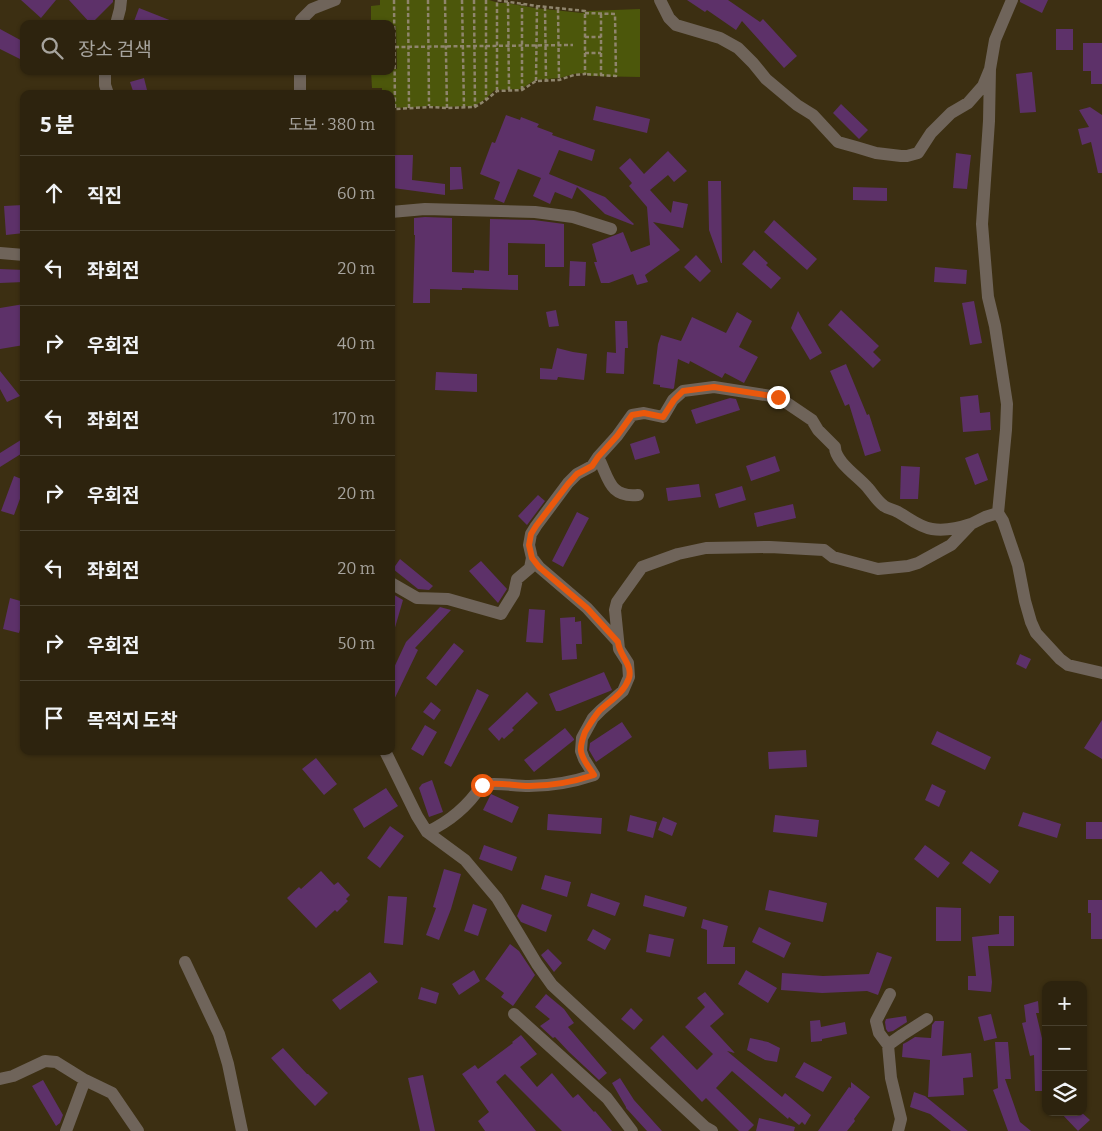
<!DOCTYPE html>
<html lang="ko">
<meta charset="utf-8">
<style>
:root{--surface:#2d230e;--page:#392f1c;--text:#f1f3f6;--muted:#a7a49e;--line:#48402e}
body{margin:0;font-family:Bitter,"Noto Sans KR",serif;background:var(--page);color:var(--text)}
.controls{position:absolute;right:15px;bottom:15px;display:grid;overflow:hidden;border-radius:10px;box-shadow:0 1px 4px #0004}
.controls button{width:45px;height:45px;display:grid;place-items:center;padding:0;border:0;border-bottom:1px solid var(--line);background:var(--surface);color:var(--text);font:25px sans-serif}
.stop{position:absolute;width:15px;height:15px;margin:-11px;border:4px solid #ea580c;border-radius:50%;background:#fff}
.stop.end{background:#ea580c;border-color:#fff;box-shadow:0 1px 5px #0008}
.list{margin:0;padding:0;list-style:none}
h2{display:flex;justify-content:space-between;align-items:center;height:65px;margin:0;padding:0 20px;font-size:21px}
h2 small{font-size:16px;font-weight:400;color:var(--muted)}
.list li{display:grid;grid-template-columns:32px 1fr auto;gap:15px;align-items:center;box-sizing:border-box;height:75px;padding:0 20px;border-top:1px solid var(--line)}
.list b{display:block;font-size:19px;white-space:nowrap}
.list em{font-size:16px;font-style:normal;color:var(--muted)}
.icon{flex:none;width:28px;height:28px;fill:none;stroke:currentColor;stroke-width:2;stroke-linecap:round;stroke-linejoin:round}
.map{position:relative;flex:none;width:1102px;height:1131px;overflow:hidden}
.search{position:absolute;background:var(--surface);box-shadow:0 1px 4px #0004;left:20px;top:20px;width:375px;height:55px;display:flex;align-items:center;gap:12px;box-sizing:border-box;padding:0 18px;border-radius:10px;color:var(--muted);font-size:19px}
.panel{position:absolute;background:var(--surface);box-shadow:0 1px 4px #0004;left:20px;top:90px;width:375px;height:665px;border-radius:10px}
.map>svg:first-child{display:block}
</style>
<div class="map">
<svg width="1102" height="1131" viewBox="0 0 1102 1131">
<rect width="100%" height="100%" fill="#3c2f12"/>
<path fill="#4c570b" d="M380,0H489L499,3H506L535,8L582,13L588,11L640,9V77L588,76L586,73L574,74L560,78L535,80L521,89L495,90L484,100L474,106L444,107L428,106L408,108L391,107V94H382V88H372L371,71H391V69H397L396,26L391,25V24H371V6L380,5Z"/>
<path fill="#5d3169" d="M21,0H56L41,18Z
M69,0H113V2L91,24Z
M687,0H728L760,22L763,19L797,56L784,68L742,21L736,30L707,10L705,12Z
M1020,0H1048L1042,13L1020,2Z
M139,8L177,23L176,24H133Z
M0,29L24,42V61L0,49Z
M1056,29H1073V50H1056Z
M1083,43H1102V84H1091V71H1083Z
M1032,72L1036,112L1020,113L1016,74Z
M144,78L148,94H134L130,82Z
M841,104L868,130L859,139L833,113Z
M596,106L650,119L647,133L593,120Z
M1090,107L1102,115V173H1098L1091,142L1082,145L1078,129L1089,127L1079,110Z
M506,115L520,120L521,117L539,124L537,127L553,133L552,135L595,150L592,161L559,150L549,174L605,197L634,224L633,225L605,214L577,187L572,199L555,192L550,204L533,196L541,178L518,169L504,203L494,199L500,182L480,174L492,142L495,143Z
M668,151L687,171L674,182L668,175L650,190L671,213L673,201L688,204L683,228L653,222L680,250L645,275L648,282L637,285L633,274L609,283H601L594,262H597L592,244L623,232L631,252L650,245L647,207L629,186L632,183L619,168L630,158L644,174Z
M956,153L971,155L967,189L953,188Z
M391,155H413L412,180L445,184V195L393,188L394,175H391Z
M450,167H461L463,189L450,190Z
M708,181H721L722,263H721L709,230Z
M853,187L887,188V201L853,200Z
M23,205L24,233L6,235L4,206Z
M425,217L452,218V272L474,273V270L489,271L490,219L534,220L564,224V267H545V244L508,243V275H518V290L462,288V290L430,289V303H413L415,235H414V218Z
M774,220L817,259L807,270L764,232Z
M754,250L768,263L766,265L781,278L771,289L742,264Z
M696,255L711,271L700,282L684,267Z
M570,261L586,262L585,286H569Z
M935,267L967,270L966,284L934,282Z
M0,269L24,270V282L0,283Z
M974,301L982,343L970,345L962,303Z
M24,304V345L0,349V308Z
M556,310L559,326L549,327L546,312Z
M841,310L879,346L873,352L881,360L873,368L828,325Z
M798,311L822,353L810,360L791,328Z
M737,312L752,321L739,347L758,357L744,383L725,373L722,378L690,361L689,364L678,359L674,388L673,389L660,387V385L653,384L658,344L661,335L681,341L692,317L726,333Z
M615,321H627L628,348H625L624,374L606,373L607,352L616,353Z
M557,348L573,352L587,354L584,380L558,377L557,380L540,379V368L552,369Z
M846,364L867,415L869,414L881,451L865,456L849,404L845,406L830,371Z
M0,371L20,396L7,402L0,389Z
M436,372L477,374V392L435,390Z
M978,395L980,413L990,412L991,430L963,432L960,397Z
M730,398L736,399L740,410L696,424L691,410Z
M655,436L660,453L635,460L630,444Z
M24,438V452L0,467V453Z
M978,453L988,480L975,485L965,458Z
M775,456L780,471L751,481L746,466Z
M901,466L920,467L918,499H900Z
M14,476L24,480V488L14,515L1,511Z
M699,484L701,497L668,501L666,488Z
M742,486L746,500L719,508L715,494Z
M538,495L545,501L527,525L518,516Z
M793,504L796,518L757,527L754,513Z
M577,512L589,518L563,567L552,561Z
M400,559L433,586L429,590L418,589L393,569Z
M481,561L507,589L498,603L469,571Z
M391,593L403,600L394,631L391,630Z
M10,598L24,602V615L19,633L3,629Z
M440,607L451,610L415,648L418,650L391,706V674L406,642Z
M529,609L545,610L543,643L526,642Z
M575,617V622L581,621L582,644H576L577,659L562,660L560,618Z
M454,643L464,651L436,686L426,678Z
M1020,654L1031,659L1026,669L1016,664Z
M604,672L612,690L610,691L560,711H556L549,694Z
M477,689L489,695L451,767L444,763Z
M527,692L538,703L512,728L514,730L504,739L502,737L499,741L488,729Z
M431,702L441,710L434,720L423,712Z
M1102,720V759L1084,748Z
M622,722L632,737L596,762L589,750L590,743Z
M425,725L437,732L423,756L411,749Z
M565,728L574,739V740L534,772L524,760Z
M937,731L991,757L985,770L931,744Z
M806,750L807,767L769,769L768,752Z
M316,758L337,784L324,795L302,769Z
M432,780L443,812L429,817L419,788L422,784Z
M932,784L946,791L939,807L925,800Z
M386,788L398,806L364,828L353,809Z
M491,794L519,807L512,823L483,810Z
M1023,812L1061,824L1057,838L1018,826Z
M548,814L602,818L601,834L547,830Z
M630,815L657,822L653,838L627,831Z
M775,815L819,820L817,837L773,832Z
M663,817L677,823L672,836L658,830Z
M1086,822H1102V839H1086Z
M390,826L404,836L380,868L367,858Z
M484,845L517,857L512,871L479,859Z
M925,845L950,863L938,878L914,859Z
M971,851L999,871L990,884L962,863Z
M444,869L461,874L451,909L439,940L426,935L436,908L433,907Z
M321,871L334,885L338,882L350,895L346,899L348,901L337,912L335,910L316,928L287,898L299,887L301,889Z
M545,875L571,882L567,897L541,889Z
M769,890L827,903L823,922L765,910Z
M591,893L620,903L615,916L587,906Z
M645,895L687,907L684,917L643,906Z
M388,896L407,897L403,945L384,943Z
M1088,900H1102V939H1091V913H1088Z
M473,904L487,909L478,936L464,931Z
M522,904L552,915L546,932L521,922L517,916Z
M936,907L961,908V941H936Z
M999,916H1014V946H988L992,982L991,992L968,990V976H976L972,937L999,934Z
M703,919L728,926L723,947H735V964H707V930L701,928Z
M759,927L791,943L784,958L752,942Z
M593,929L611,939L605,950L587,940Z
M649,934L674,939L670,957L646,952Z
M510,944L519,951L535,975L513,1006L501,997L504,993L485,979Z
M548,949L562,963L554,972L541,955Z
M877,952L892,957L878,995L867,991L822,993L781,990L782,973L823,976L869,974Z
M474,970L480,981L459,995L452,984Z
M746,970L777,988L768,1003L738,984Z
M370,972L378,982L340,1010L332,1000Z
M421,987L439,993L436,1004L418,999Z
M705,992L724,1014L710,1026L735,1053L727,1051L782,1097L785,1093L811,1115L805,1125L802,1122L799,1125L789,1117L788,1119L732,1071L716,1088L754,1125L748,1131H739L706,1098L702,1102L650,1048L663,1035L697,1070L713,1054L685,1027L705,1007L697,998Z
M546,994L564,1009L574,1023L568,1027L607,1073L599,1080L569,1052L555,1037L553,1038L540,1026L550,1019L535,1007Z
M1038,1001L1039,1013H1036L1046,1055V1091H1035L1034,1055L1030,1056L1022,1023L1026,1022L1024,1005Z
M631,1008L643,1020L634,1030L621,1019Z
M991,1014L997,1038L984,1041L978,1017Z
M906,1016L907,1022L893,1031L888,1032L886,1029L885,1022L886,1019Z
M820,1020L821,1027L845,1022L847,1034L822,1039V1041L811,1042L810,1021Z
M935,1021H944L942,1056L971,1053L973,1077L963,1078L964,1095L928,1097L930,1060L902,1057L903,1044L907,1042L915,1037L931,1038L932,1025Z
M521,1035L537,1054L520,1067L537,1087L552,1073L573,1098L578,1094L594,1112L595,1111L612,1131H562L505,1074L496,1082L536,1131H485L478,1121L489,1112L462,1074L475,1065L478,1069L513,1043L512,1042Z
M750,1038L768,1042L780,1048L777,1062L765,1060L747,1050Z
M995,1042H1008L1011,1079H1005L1020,1122L1031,1131H1008L993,1090L998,1088Z
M283,1048L307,1074H308L328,1093L315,1106L296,1086L271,1058Z
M804,1062L832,1077L823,1092L795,1077Z
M423,1075L435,1131H420L408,1078Z
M620,1078L634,1100L662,1131H647L626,1108V1107L612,1083Z
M43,1080L63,1115L60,1123L56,1126L32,1086Z
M851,1082L870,1097L854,1119L855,1121L847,1131H818L849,1087L851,1088Z
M914,1092L925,1096L968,1131H951L930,1114L910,1107Z
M1060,1112H1081L1090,1120L1078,1131Z
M759,1118L795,1127L794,1131H756Z"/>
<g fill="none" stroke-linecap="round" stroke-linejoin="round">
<path stroke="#8f856d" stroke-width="2.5" stroke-dasharray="4 2.5" stroke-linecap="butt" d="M394,0L395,109L429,107L447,108L475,107L486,100L497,91L522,90L536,81L559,80L574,75L585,74V11L537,6L496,0
M408,0L409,108
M428,0L429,106
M445,0L447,108
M462,0L464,108
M474,0L475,107
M486,0V100
M508,2L509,90
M545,7L546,80
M558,9L559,80
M585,13L615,14L616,76L585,74
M601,14V75
M585,37H601
M395,47L573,45
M585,53H601
M536,81L537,6
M522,90V4
M497,91V0"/>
<path stroke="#6f645a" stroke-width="12" d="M660,0L669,18L676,25L720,38L738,48L753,63L766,79L797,105L813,115L838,142L856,147L876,153L901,156H907L918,153L931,133L951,113L968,103L983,86L990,69L995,40L1012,0
M116,24L120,9L121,0
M301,24V20L312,9L335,0
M105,71V85L108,94
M300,94V71
M391,212L425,209L535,212L573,217L611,229
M0,253L24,255
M598,457C609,478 609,498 638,495
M998,513L1003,521L1018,565L1025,601L1031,622L1036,633L1060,659L1068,665L1102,673
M532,558L539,567L587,608L618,642
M391,583L417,598L448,599L501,614L514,593L517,579L530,568L532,558L529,545L531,534L536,526L568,483L577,474L592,466L598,457L617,436L632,415L644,413L663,417L673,400L683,391L714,387L778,397L812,420L818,430L835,447C835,462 859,477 868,488C874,495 877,501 884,506C888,509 893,509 898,512C909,518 919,527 932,529C945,531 959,528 971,524
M385,751L417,816L427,832L465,860L497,898L537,964L552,985L705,1127L712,1131
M427,832C451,821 468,806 482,785C497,782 513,786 529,786C551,786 573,782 594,775L584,759L581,751L582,738L593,718L601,710L623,691L629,677L628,663L619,649L615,610L617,602L642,567L678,554L706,548L770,547L824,550L833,557L878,569L908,566L918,563L951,545L971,524L985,517L998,513L1006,430L1007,404L995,326L988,297L982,224L989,121L990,69
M185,962L219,1034L228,1064L242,1131
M890,994L876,1021L879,1033L888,1045L891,1078L901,1119L898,1131
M514,1014L607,1098L632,1131
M888,1045L902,1035L927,1019
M0,1079L13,1076L45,1061L56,1062L85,1080L112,1093L138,1131
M66,1131L85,1080"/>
</g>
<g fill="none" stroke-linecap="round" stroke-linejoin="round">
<path stroke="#ea580c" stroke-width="6" d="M482,785C497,781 513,786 529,786C551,786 573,782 594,775C590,768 582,760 581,751C580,745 583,738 585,732C590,724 594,717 600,710C611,700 624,693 629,678C633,665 619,655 618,642L587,608L539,567L532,558L529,545L531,534L536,526L568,484L577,474L592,466L598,457L617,436L632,415L644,413L663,417L674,400L683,391L714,387L778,397"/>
</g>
</svg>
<div class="controls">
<button>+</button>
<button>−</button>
<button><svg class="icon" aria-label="layers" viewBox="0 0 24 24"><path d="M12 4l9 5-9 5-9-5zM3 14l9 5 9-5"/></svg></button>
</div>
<div class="stop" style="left:482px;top:785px"></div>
<div class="stop end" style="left:778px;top:397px"></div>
<div class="search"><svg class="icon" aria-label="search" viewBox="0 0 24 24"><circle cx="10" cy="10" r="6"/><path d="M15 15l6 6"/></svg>장소 검색</div>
<section class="panel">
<h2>5 분<small>도보 · 380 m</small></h2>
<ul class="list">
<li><svg class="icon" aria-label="ahead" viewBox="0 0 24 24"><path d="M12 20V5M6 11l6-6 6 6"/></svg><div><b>직진</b></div><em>60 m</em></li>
<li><svg class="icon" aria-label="left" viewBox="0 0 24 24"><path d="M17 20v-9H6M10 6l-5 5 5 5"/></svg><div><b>좌회전</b></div><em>20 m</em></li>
<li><svg class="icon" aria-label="right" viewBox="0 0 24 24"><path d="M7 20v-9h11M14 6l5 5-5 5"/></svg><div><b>우회전</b></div><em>40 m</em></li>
<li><svg class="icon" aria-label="left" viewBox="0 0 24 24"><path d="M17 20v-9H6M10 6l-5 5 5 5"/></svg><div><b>좌회전</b></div><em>170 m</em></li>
<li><svg class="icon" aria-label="right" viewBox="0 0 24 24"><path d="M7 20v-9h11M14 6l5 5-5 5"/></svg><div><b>우회전</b></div><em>20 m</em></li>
<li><svg class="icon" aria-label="left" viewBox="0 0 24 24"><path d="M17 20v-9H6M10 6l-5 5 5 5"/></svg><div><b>좌회전</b></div><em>20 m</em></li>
<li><svg class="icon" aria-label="right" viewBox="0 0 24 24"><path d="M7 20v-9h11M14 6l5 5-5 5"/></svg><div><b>우회전</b></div><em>50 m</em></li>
<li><svg class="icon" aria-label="arrive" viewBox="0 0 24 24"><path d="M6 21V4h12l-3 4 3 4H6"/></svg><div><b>목적지 도착</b></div></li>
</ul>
</section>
</div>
